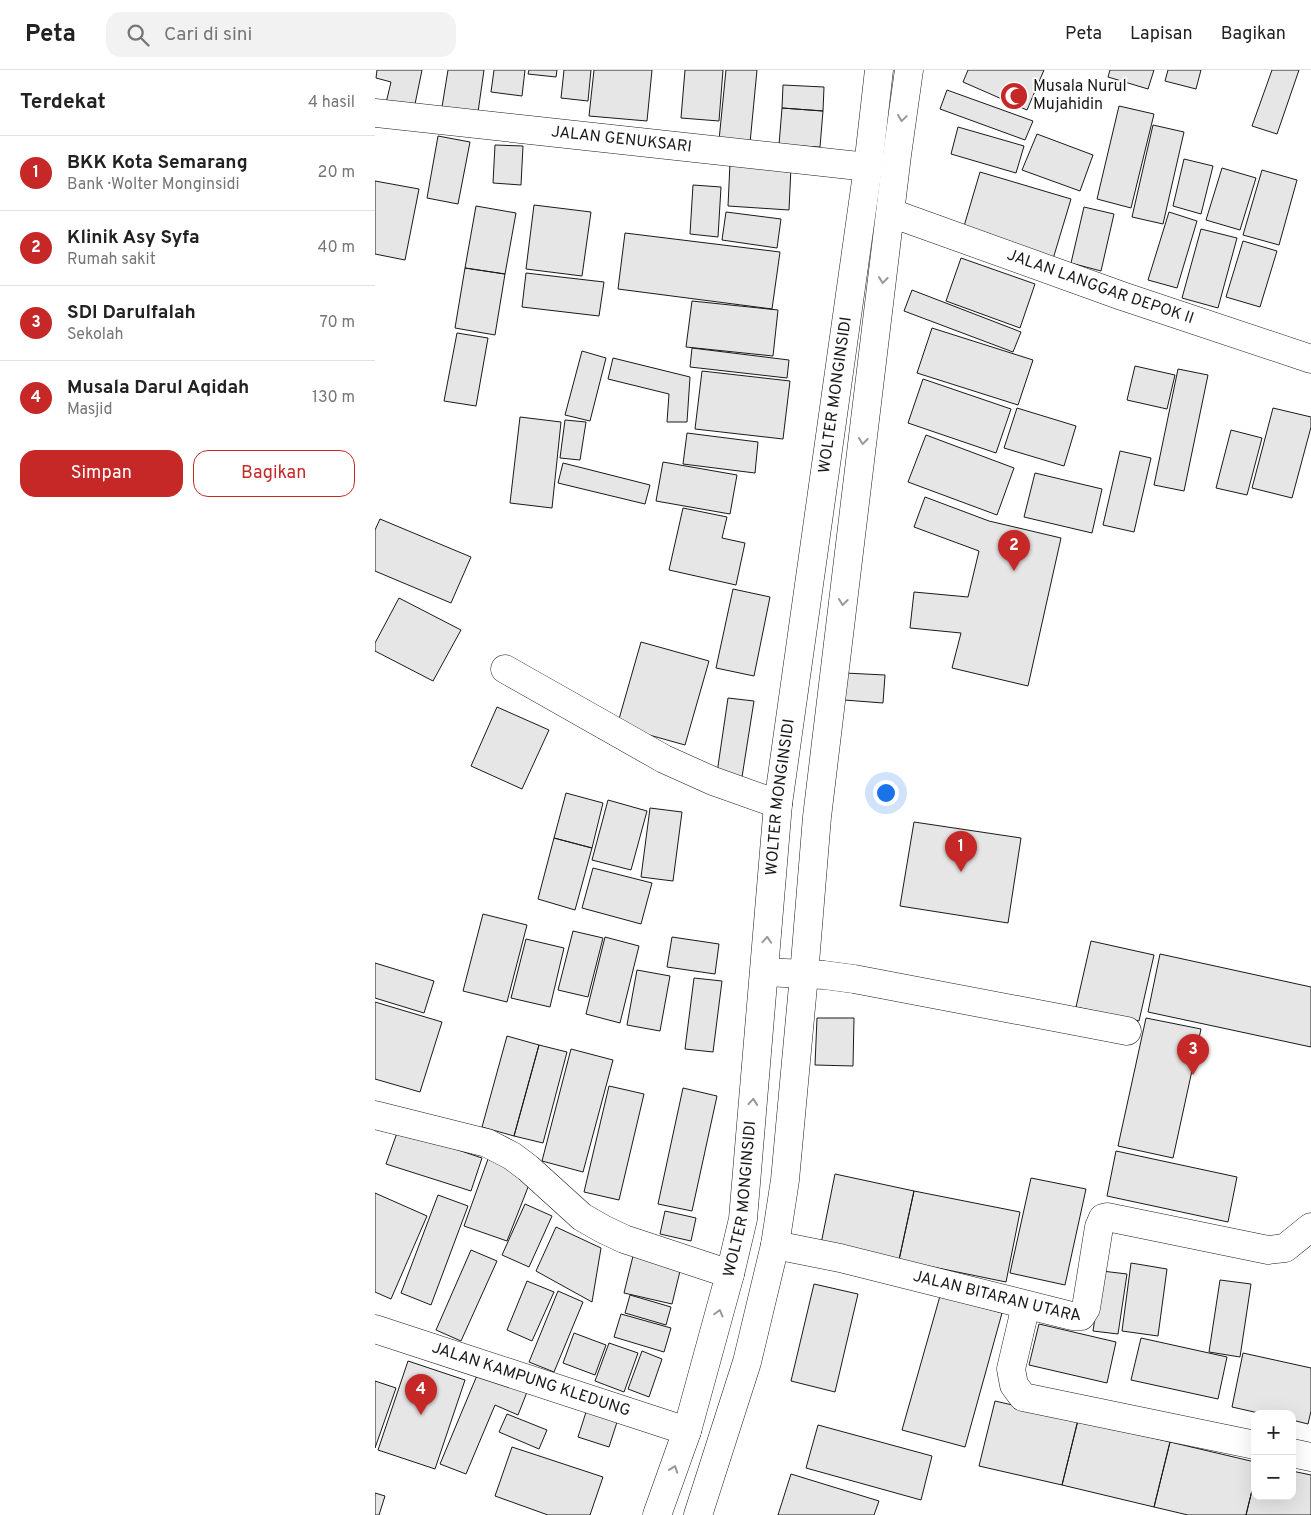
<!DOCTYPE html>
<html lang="id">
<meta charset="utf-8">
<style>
:root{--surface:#fff;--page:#f2f2f2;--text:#222;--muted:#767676;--line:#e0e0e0;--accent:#c62828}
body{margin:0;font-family:Overpass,sans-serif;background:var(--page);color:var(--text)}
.controls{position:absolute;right:15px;bottom:15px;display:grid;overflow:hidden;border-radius:10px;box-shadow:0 5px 20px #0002}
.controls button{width:45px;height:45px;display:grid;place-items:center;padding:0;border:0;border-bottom:1px solid var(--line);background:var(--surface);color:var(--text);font:25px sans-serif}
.you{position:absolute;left:510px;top:722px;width:18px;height:18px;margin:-12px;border:4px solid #fff;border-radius:50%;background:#1a73e8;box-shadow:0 0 0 8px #1a73e833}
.badge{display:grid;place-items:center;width:32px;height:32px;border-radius:50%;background:var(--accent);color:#fff;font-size:16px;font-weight:700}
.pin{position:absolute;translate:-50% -41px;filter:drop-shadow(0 1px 2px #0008)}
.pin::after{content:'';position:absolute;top:26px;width:18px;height:15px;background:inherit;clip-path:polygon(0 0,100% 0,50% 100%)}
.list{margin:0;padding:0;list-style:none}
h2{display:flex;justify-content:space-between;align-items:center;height:65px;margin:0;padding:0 20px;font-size:21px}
h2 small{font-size:16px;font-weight:400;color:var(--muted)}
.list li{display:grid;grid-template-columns:32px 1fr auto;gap:15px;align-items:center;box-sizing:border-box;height:75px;padding:0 20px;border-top:1px solid var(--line)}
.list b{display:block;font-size:19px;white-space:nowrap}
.list p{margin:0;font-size:16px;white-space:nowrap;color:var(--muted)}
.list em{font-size:16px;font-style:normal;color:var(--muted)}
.actions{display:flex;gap:10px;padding:15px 20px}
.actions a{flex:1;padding:11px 0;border:1px solid var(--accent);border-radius:15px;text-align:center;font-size:18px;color:var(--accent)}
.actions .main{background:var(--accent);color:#fff}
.icon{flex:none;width:28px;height:28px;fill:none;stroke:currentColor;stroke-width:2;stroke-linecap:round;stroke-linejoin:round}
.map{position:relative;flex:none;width:936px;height:1445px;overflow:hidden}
header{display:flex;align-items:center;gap:30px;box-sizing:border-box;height:70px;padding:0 25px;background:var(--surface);border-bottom:1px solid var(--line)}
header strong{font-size:24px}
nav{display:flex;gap:28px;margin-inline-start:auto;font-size:18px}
.search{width:350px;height:45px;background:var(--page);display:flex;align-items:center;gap:12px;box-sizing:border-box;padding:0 18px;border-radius:15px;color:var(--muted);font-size:19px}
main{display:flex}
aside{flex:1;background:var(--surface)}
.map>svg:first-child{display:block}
</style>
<header>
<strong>Peta</strong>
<div class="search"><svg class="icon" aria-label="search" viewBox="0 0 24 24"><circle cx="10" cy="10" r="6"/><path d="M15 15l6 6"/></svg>Cari di sini</div>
<nav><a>Peta</a><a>Lapisan</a><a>Bagikan</a></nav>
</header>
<main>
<aside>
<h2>Terdekat<small>4 hasil</small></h2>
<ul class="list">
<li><span class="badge">1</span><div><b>BKK Kota Semarang</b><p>Bank · Wolter Monginsidi</p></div><em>20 m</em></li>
<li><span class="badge">2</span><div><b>Klinik Asy Syfa</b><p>Rumah sakit</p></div><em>40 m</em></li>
<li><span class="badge">3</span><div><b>SDI Darulfalah</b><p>Sekolah</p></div><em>70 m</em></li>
<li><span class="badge">4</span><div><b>Musala Darul Aqidah</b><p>Masjid</p></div><em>130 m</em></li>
</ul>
<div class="actions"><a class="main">Simpan</a><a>Bagikan</a></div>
</aside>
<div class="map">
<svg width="936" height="1445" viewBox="0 0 936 1445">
<rect width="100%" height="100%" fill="#fff"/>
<path fill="#e6e6e6" stroke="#1a1a1a" d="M2,0H47L39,39L11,33L16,12L1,8Z
M73,0H109L103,42L67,37Z
M119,0H150L147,26L116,22Z
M154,0H182L181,7L153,4Z
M189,0H216L213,31L186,28Z
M219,0H277L272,51L214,46Z
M310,0H348L344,51L306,48Z
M351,0H382L375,73L344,70Z
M593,0H669L652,40L588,12Z
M735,0H779L773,19L733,7Z
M793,0H826L821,19L790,11Z
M897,0H924L902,64L877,56Z
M408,15L449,17L448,41L407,38Z
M572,20L658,51L650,70L565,39Z
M744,36L779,44L756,138L722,129Z
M407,38L448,41L445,77L404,75Z
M778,55L809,62L788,154L757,147Z
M583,57L649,76L641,103L576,84Z
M662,64L718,85L705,121L647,100Z
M63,66L95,72L83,134L52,128Z
M120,75L148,76L146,115L118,113Z
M809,89L838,96L826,144L798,136Z
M355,93L416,97L414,140L353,136Z
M847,98L881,108L865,160L831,150Z
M887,100L922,110L904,175L868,165Z
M605,102L696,129L678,189L587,163Z
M0,111L44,119L30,190L0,184Z
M318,115L346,117L343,167L315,164Z
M159,135L216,142L207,206L151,199Z
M101,136L141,143L130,204L90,198Z
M709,137L739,144L726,201L696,193Z
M351,142L406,149L402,178L347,170Z
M794,142L822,151L802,218L773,210Z
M826,159L862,168L843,238L807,228Z
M250,163L405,182L397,239L243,219Z
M868,171L902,181L885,237L851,227Z
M586,188L660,214L645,258L571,231Z
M90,198L130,204L120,265L80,258Z
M151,203L229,212L224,246L147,237Z
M537,220L646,262L638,282L529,241Z
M317,231L403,240L398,286L311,277Z
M557,258L658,290L643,335L542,303Z
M82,263L113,268L101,336L69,331Z
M317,278L414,290L412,308L315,297Z
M207,281L231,288L215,351L190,345Z
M238,288L315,307L312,352H292L294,324L233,309Z
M760,296L800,305L792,339L752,330Z
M803,299L833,305L809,421L779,415Z
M327,301L415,311L408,369L320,359Z
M548,309L636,339L621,383L533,353Z
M642,338L701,356L689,396L629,378Z
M898,338L936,347V357L917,428L877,418Z
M145,347L186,352L177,438L135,433Z
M190,350L211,352L205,390L185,388Z
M856,360L887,368L872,425L841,418Z
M312,363L383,372L380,403L308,394Z
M551,365L639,398L622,445L533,412Z
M745,381L776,388L759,462L728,455Z
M288,392L362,405L355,444L281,431Z
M188,393L275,415L270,434L183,413Z
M660,403L727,419L717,463L649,447Z
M550,427L614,451L686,468L653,616L577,598L586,563L535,558L539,522L593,527L604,481L539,457Z
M308,438L352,447L347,468L370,473L361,515L294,500Z
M5,449L96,487L76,533L0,501V460Z
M358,519L395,527L379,606L341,598Z
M24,528L86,560L58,611L0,581V573Z
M266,572L334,591L310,675L242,656Z
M470,603L510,605L508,633L469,630Z
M353,628L379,631L367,707L342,703Z
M122,637L174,660L147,719L96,696Z
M191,723L228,733L217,778L179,768Z
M233,730L272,741L256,800L217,790Z
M275,738L307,742L298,811L266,807Z
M539,752L646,768L633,853L525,836Z
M179,768L217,778L200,840L163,829Z
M218,798L277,813L266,854L207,838Z
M108,844L152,855L132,932L88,921Z
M198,861L228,868L213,927L183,920Z
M230,867L264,876L245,953L211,944Z
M297,867L344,874L340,904L292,897Z
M151,869L189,878L175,937L136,928Z
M716,871L779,885L764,951L701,937Z
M785,884L936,917V977L773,942Z
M0,893L59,911L49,943L0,928Z
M262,900L295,906L285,961L252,955Z
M319,908L347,911L338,982L310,979Z
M0,932L67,952L45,1022L0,1009Z
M442,948H479L478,996L440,995Z
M771,948L826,959L798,1088L743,1076Z
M132,966L164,975L139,1066L107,1057Z
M164,975L192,982L168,1073L139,1066Z
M196,979L238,990L208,1102L167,1091Z
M234,1016L269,1024L244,1130L209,1122Z
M308,1018L342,1026L317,1141L283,1134Z
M23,1060L107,1088L96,1121L11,1094Z
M741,1081L862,1107L853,1152L732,1126Z
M113,1089L157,1107L132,1171L89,1156Z
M460,1104L539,1121L524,1190L446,1174Z
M656,1108L711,1119L690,1215L635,1203Z
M539,1121L645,1142L631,1212L524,1190Z
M0,1123L52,1146L16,1229L0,1222Z
M63,1125L93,1136L56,1235L26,1223Z
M150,1134L177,1146L154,1197L127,1185Z
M290,1141L321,1148L316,1171L285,1164Z
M181,1157L226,1178L217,1232L161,1201Z
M96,1180L122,1191L86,1271L61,1260Z
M258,1186L306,1197L297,1234L249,1223Z
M756,1193L792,1199L783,1266L747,1261Z
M727,1201L752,1204L743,1264L718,1261Z
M845,1210L876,1214L865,1287L834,1282Z
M152,1211L179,1222L157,1271L132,1260Z
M439,1214L483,1224L460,1322L416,1311Z
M183,1221L208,1232L179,1302L154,1292Z
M255,1225L296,1237L291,1255L250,1243Z
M565,1226L627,1243L590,1377L527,1360Z
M246,1244L296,1258L289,1282L239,1267Z
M664,1254L741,1272L732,1313L654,1295Z
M199,1263L231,1275L220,1305L188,1293Z
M766,1268L852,1287L843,1329L756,1310Z
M234,1273L263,1283L249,1322L220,1311Z
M267,1281L287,1289L274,1327L253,1319Z
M868,1283L936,1298V1341L933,1354L917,1350V1344H888L857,1337Z
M33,1291L90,1310L60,1399L3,1380Z
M103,1303L152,1322L143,1345L120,1335L91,1404L65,1394Z
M0,1311L21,1318L0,1378Z
M620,1331L703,1350L687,1415L604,1396Z
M212,1339L243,1349L234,1377L203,1367Z
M132,1344L172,1360L164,1379L124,1362Z
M703,1350L795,1372L779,1437L687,1415Z
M443,1355L557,1386L546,1430L431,1398Z
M795,1372L880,1392V1408L871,1445H813L779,1437Z
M137,1377L228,1407L215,1445H173L120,1426Z
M917,1401L936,1405V1445H871L880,1408V1426H917Z
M416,1404L504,1431L499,1445H403Z
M0,1423L10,1426L4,1445H0Z"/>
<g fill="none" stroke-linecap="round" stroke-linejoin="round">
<defs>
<g id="minor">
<path id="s1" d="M0,43L493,97"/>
<path id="s2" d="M516,143L747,226L936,289"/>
<path d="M130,599L289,689L338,711L403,734"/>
<path d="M390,902L449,905L479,909L752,961"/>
<path d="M0,1045L112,1073L137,1086L153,1098L207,1147L228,1159L249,1169L355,1204"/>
<path id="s3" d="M400,1175L465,1188L697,1246H706L711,1238L724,1157L728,1148L732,1147L893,1180L910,1178L936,1157"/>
<path d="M651,1235L636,1299L639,1315L648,1327L880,1375"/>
<path id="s4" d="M0,1259L312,1361"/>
<path d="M917,1383L936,1387"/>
</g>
<g id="major">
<path id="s5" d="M282,1445L312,1361L355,1204L368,1149L403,734L493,97L504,0"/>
<path d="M323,1445L372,1292L400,1175L410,1110L429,905L442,747L522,85L534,0"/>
</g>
</defs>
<use href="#minor" stroke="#1a1a1a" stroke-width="29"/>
<use href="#major" stroke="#1a1a1a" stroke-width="29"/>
<use href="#minor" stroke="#fff" stroke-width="28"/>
<use href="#major" stroke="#fff" stroke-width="28"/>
</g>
<defs><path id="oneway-chevron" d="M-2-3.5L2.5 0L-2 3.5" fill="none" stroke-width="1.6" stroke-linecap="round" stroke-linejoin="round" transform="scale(1.25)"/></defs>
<g stroke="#989898">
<use href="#oneway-chevron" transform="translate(527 48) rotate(98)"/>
<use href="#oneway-chevron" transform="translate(508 210) rotate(97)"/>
<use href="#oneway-chevron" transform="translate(488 371) rotate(97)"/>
<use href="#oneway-chevron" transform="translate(468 532) rotate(97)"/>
<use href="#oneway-chevron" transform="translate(392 870) rotate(-86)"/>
<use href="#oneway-chevron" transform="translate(378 1032) rotate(-85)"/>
<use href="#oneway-chevron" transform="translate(344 1243) rotate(-75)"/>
<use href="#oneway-chevron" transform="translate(299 1399) rotate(-70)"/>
</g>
<defs>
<symbol id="mosque-disc" viewBox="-11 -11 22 22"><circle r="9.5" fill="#c62828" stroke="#fff"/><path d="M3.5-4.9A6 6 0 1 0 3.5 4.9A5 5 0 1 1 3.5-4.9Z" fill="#fff"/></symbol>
</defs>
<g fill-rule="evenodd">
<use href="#mosque-disc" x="623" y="10" width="32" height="32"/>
</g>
<g text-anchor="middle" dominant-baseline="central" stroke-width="4" stroke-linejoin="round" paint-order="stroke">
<g font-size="16" fill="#1a1a1a" stroke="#fff" text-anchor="start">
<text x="658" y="17">Musala Nurul<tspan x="658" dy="18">Mujahidin</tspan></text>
</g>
<g font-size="16" fill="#1a1a1a" stroke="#fff">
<text stroke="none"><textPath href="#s1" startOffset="248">JALAN GENUKSARI</textPath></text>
<text stroke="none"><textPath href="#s2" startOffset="222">JALAN LANGGAR DEPOK II</textPath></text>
<text stroke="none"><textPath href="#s5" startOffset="1138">WOLTER MONGINSIDI</textPath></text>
<text stroke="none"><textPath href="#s5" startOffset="732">WOLTER MONGINSIDI</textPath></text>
<text stroke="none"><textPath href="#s5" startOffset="328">WOLTER MONGINSIDI</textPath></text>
<text stroke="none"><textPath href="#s3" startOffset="228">JALAN BITARAN UTARA</textPath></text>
<text stroke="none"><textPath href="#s4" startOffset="164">JALAN KAMPUNG KLEDUNG</textPath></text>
</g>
</g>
</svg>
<div class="controls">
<button>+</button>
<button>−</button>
</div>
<div class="you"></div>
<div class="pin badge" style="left:586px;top:802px">1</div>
<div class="pin badge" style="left:639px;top:501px">2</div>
<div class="pin badge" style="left:818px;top:1005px">3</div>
<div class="pin badge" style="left:46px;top:1345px">4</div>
</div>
</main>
